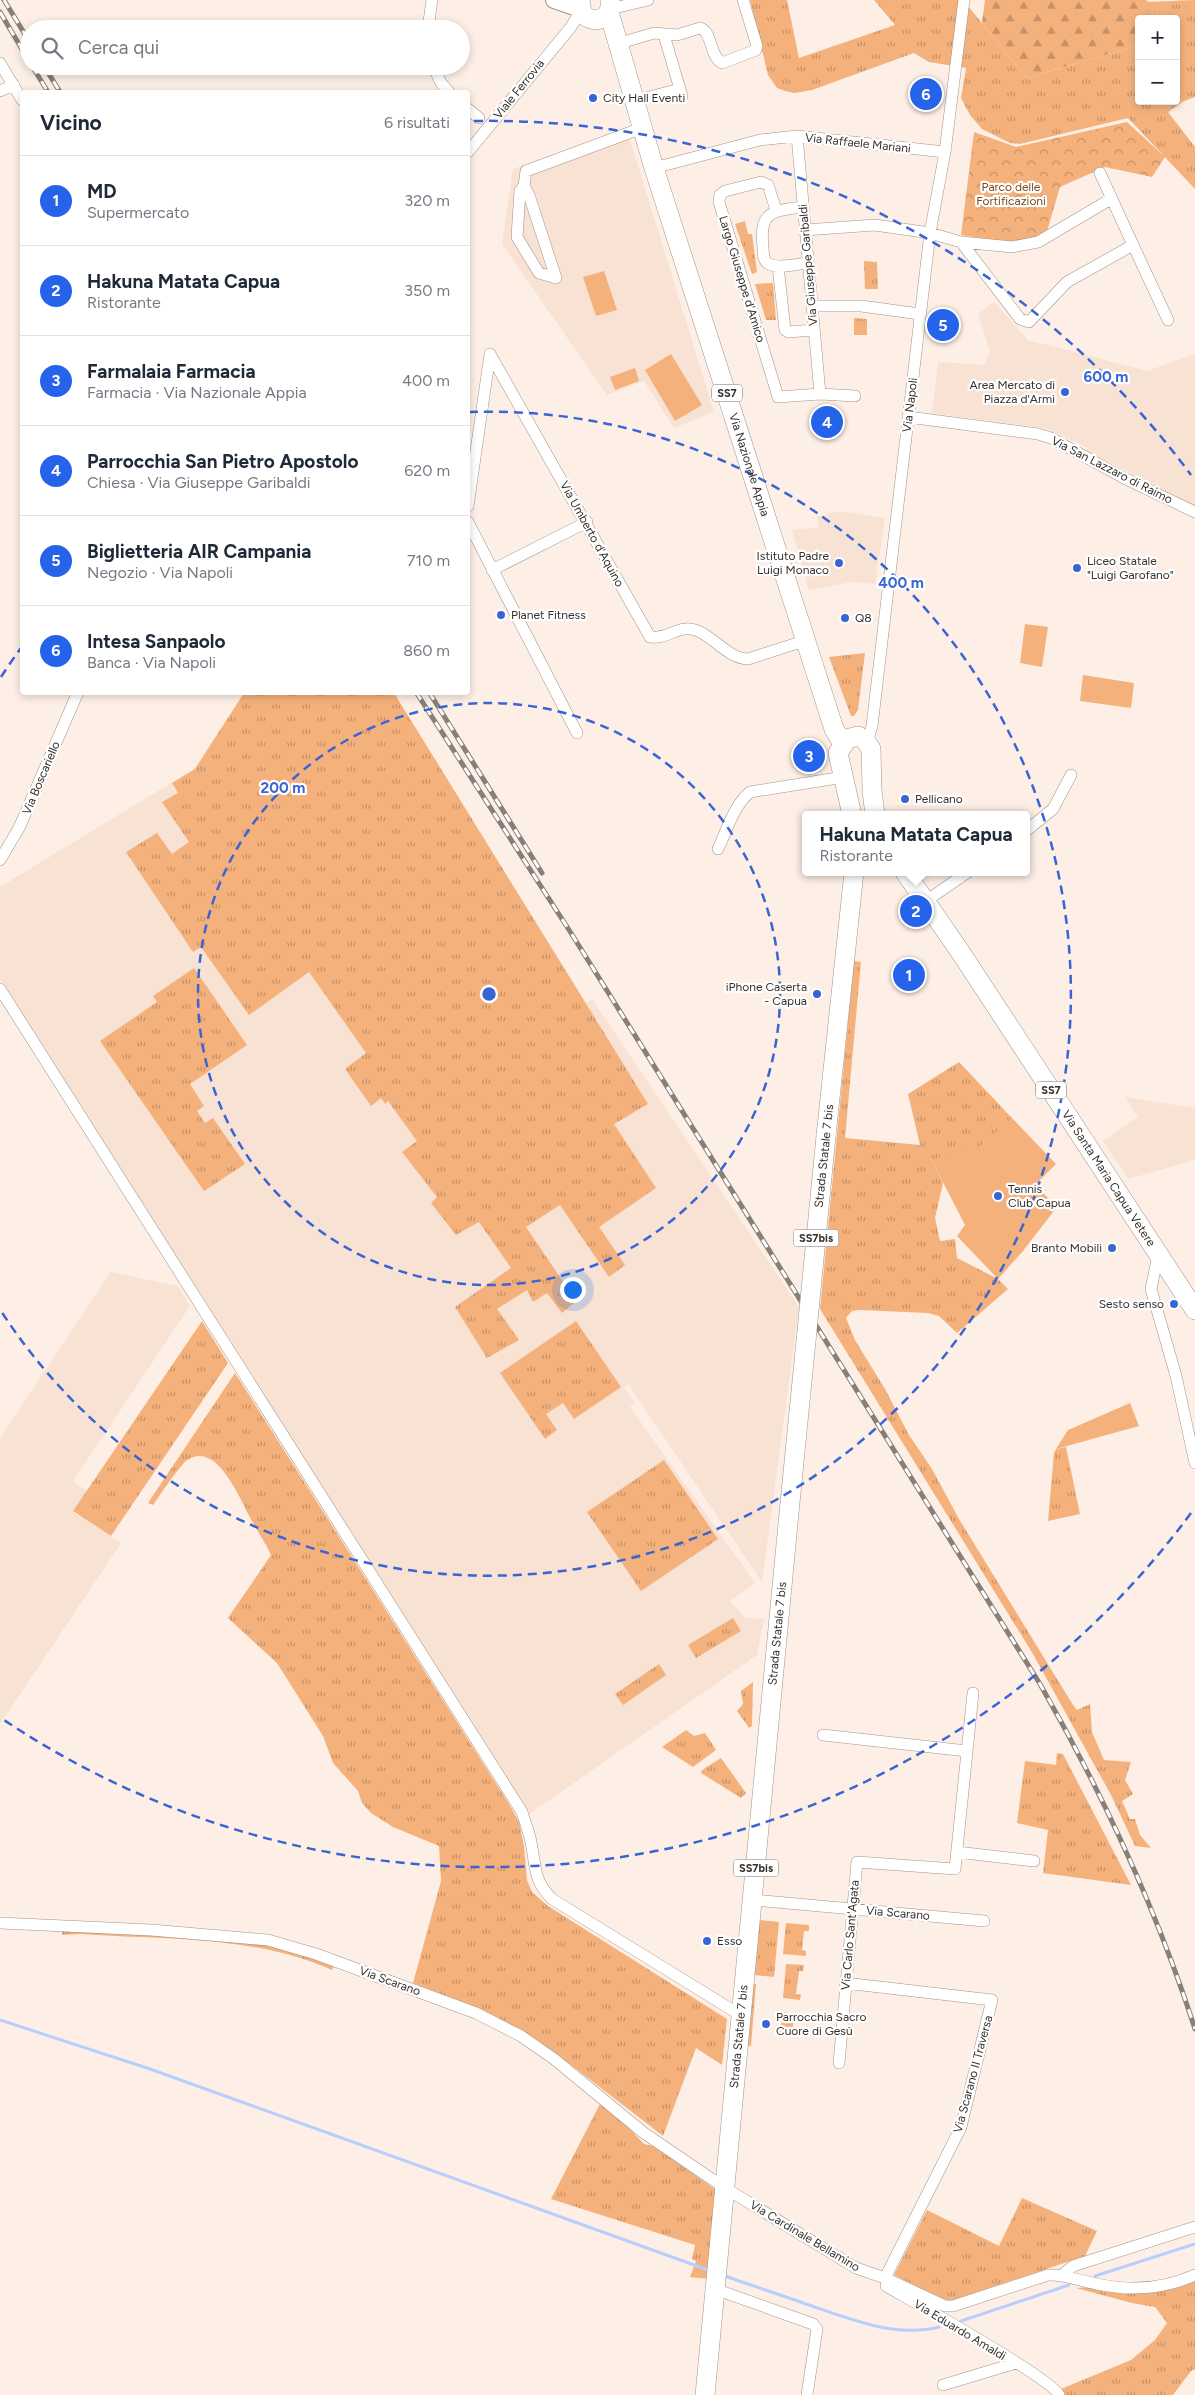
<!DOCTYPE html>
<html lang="it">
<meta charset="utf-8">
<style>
:root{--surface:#fff;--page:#f2f2f3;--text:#1f2937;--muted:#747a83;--line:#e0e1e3;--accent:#2563eb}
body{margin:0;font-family:Figtree,sans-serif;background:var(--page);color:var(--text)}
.controls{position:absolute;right:15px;top:15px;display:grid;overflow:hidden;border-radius:5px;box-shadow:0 2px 8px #0003}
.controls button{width:45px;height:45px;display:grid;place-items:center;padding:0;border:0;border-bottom:1px solid var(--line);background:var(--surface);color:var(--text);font:25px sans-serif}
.you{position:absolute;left:572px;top:1289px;width:18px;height:18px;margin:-12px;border:4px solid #fff;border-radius:50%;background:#1a73e8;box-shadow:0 0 0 8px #1a73e833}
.badge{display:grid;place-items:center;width:32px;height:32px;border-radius:50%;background:var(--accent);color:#fff;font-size:16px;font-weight:700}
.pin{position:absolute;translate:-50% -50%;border:2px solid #fff;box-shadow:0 1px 5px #0006}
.popup{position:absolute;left:802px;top:811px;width:228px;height:65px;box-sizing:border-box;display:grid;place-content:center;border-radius:5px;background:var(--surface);filter:drop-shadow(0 1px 4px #0005);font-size:16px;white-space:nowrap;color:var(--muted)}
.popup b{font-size:19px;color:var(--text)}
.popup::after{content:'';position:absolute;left:50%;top:100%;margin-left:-10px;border:10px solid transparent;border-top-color:var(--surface)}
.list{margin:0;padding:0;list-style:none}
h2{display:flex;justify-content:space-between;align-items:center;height:65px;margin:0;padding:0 20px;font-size:21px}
h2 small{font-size:16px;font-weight:400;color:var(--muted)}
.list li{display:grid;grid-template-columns:32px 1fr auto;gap:15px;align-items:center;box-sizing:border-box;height:90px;padding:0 20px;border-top:1px solid var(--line)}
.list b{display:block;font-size:19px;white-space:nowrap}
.list p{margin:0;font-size:16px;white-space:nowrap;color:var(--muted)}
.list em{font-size:16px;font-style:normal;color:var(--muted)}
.icon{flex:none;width:28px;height:28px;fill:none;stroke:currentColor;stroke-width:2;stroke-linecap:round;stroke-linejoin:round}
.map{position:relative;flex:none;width:1195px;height:2395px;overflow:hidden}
.search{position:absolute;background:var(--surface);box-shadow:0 2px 8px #0003;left:20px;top:20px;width:450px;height:55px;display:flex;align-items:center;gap:12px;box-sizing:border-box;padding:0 18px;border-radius:28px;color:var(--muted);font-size:19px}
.panel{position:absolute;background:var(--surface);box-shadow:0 2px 8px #0003;left:20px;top:90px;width:450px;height:605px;border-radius:5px}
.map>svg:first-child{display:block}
</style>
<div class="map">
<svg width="1195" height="2395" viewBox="0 0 1195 2395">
<defs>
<pattern id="grass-tufts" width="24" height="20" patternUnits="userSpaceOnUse" patternTransform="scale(1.25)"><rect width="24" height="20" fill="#f5b17b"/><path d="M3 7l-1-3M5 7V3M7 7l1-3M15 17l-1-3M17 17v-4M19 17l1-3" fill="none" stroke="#c79065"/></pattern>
<pattern id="forest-firs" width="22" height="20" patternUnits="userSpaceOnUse" patternTransform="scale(1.25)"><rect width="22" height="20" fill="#f5b17b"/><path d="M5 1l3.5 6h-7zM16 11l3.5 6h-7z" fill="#c79065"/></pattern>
<pattern id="park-crowns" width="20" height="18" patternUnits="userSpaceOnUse" patternTransform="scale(1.25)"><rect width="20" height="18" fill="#f5b17b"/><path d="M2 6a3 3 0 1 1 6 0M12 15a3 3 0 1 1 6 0" fill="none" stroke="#c79065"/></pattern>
</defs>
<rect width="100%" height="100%" fill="#fdefe5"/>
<path fill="#f7e2d4" d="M627,130L714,412L674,428L644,381L607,395L502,244L513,169Z
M994,302L1028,340L1147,371L1195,354V505L1087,451L1088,448L1045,428L932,413L938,362L984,365L990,352L978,314Z
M839,511L885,518L875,584L852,582L809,590L792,530L819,527L817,517Z
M244,693H394L586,1003L592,999L799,1307L762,1582L628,1384L624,1387L635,1403L630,1407L755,1583L730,1601L745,1618L764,1619L757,1655L528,1815L0,979V887L194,769Z
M1125,1097L1195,1108V1160L1128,1179L1103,1141L1138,1117Z
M111,1272L178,1286L190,1306L73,1481L87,1491L73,1512L121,1543L0,1724V1438Z"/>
<path fill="url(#grass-tufts)" d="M750,0H787L799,58L895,25L874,0H963L1027,78L1139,45V101H1176V19H1157L1158,10L1146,2L1195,0V97L1184,101L1168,112L1195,147V189L1128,118L1020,144L1010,143L982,129L970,115L961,98L966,68L929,62L914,53L812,90L794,93L785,91L777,88L768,75Z
M745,221L748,234H752L757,272L752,274L735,224Z
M864,261L877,262L878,289H865Z
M773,283L776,320H766L755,284Z
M854,318L867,319V335H854Z
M865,653L858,710L854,716H851L829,657Z
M244,693H394L648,1104L614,1124L656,1188L599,1227L625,1265L609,1277L560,1205L526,1227L576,1301L562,1313L547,1293L533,1302L527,1290L497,1309L519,1340L487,1358L455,1307L511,1268L479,1222L456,1235L431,1203L437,1197L402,1152L417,1141L388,1101L385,1104L381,1098L371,1106L345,1069L366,1053L309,972L249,1015L201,947L193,952L126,852L157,833L172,854L189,842L162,802L178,793L172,783L195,769Z
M854,961L861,962L845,1138L920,1145L908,1094L959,1062L1012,1118L970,1156L932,1161L943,1183L935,1218L940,1241L955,1239L957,1258L998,1279L1008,1289L957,1333L939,1316L928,1313L859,1310L852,1311L846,1318L855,1340L885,1389L909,1435L932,1469L959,1519L1073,1705L1077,1710L1090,1704L1092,1732L1104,1760L1131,1762L1125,1780L1133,1794L1122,1801L1130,1819H1135L1140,1835L1151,1848L1135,1846L1111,1795L1033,1654L820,1309Z
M194,968L247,1045L190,1084L204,1106L197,1111L205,1123L213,1118L245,1164L204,1191L100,1041L157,1002L153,996Z
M202,1321L228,1363L111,1536L73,1511Z
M576,1321L621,1387L574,1419L563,1403L546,1414L557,1430L545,1439L500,1373Z
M235,1373L509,1804L519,1822L524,1846L527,1880L532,1892L548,1906L727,2019L722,2065L696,2048L663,2136L557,2054L479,2009L413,1983L441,1881L439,1846L393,1827L371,1813L362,1803L358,1791L333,1763L323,1736L277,1663L228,1618L271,1555C266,1543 258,1533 252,1521C241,1502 217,1438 186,1461C179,1467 160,1495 153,1505L148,1503Z
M1066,1447L1080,1514L1048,1521L1054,1453L1056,1449Z
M664,1460L718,1539L641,1591L587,1512Z
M733,1618L741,1631L696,1658L688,1645Z
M659,1664L666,1675L623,1705L615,1694Z
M753,1682L752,1726L749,1728L737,1711L743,1704L741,1691Z
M686,1730L694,1736L705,1733L716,1750L693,1767L662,1747Z
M1057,1753L1063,1754L1131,1885L1043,1873L1048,1830L1017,1823L1025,1761L1056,1765Z
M721,1758L746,1793L741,1798L701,1773L702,1770Z
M759,1920L779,1922L774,1977L754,1975Z
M786,1923L809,1925V1931H804L802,1950L806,1951V1956L783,1954Z
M62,1929L260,1943L335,1965L332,1970C253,1935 164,1940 80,1934L62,1935Z
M786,1964L804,1965L803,1971H799L796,1994L801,1995L800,2000L783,1998Z
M751,1984H756L751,2046L745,2045Z
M602,2100L644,2144L656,2147L716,2190L708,2279L690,2277L696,2261L692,2259L695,2245L551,2199Z
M1022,2198L1097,2231L1085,2256L951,2301L942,2299L894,2275L927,2210L999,2246Z
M1195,2280V2369L1191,2371L1173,2395H1064L1061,2389L1131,2360L1155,2340L1167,2323L1155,2307L1132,2303L1076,2288Z"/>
<path fill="url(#forest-firs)" d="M985,0H1146L1158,10L1157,19H1139V45L1027,78L982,23Z"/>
<path fill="url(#park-crowns)" d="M1127,122L1165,157L1152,177L1105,167L1060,187L1045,238L1020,244L961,235L974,132L1016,147Z"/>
<path fill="#f5b17b" d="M604,271L617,310L596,316L583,277Z
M671,354L702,405L675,421L645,370Z
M635,368L639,381L615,390L610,377Z
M1025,624L1048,627L1042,667L1020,663Z
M1083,675L1134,683L1131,708L1080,701Z
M1012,1118L1056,1164L1035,1185L1057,1207L1023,1251L998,1279L957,1236L965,1225L932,1161L963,1144L970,1155Z
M1130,1403L1139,1426L1056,1449L1068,1430Z
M783,2012L795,2014L791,2036L780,2035Z"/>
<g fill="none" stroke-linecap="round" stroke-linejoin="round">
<path stroke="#b8cffe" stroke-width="3" d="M0,2020L150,2069L708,2270
M725,2276C753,2286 781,2295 809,2305C850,2319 895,2338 939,2327
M1095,2276L1195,2244
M961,2321L1069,2285"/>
<defs>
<path id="street" d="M610,9L648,0
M428,29L432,0
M664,35L682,96
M617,44L654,33L677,35L700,28C713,32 709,56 722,63L756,50L757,46L743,0
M0,63L22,100
M433,66L441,83L449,92
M0,91L14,85
M634,101L680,89
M468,109L479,118
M797,136L820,394
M468,152L571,27L581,10
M654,168L760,140L797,136L945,152
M524,186L529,195L556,278
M803,207C772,211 759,211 763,247C763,254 763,261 769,264C779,269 797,264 808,263
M776,210L768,185L761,182L725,191L720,195L719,202L778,397L820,394L855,396
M805,230L875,225L930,233L961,242L1012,247L1038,242L1111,199
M961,242L1020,319L1029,322L1067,282L1133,245L1100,173
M1133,245L1168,320
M778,266L785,330L788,332L814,330
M556,278L539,273L517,237L520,191L524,186L526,171L642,128
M812,306H861L920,314
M908,417L1038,434L1051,438L1124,478L1195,512
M468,506L490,354L650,637C668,640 679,623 698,631C716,639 728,658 748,659L807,640
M468,522L577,733
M492,570L587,522
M867,743L872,726L930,233L945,152L964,0
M1026,831L1053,809L1071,775
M718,849C727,830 734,805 750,792L844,777
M0,860L19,828L78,692
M926,901L968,872
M0,989L522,1812C525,1822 529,1832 531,1842C536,1867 533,1880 552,1899L742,2016
M1158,1255L1151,1289L1176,1376L1195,1463
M823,1735L967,1751
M957,1852L1034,1861
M753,1900L984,1921
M0,1923L151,1930L268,1940L316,1954L476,2013L521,2036L554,2059L644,2133L725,2188L856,2268L885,2278L945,2306H953L1048,2275C1065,2274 1080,2281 1097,2284C1130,2291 1164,2289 1195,2275
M845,1983L992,2000L961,2127L885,2278
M839,2063L857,1862L955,1869L973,1693
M1062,2275L1073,2266L1195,2227
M886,2286C912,2301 1051,2378 1059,2395
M715,2289L813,2324L817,2329L807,2395
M943,2385L1016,2363"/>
<path id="secondary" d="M554,0L580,9"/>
<g id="primary">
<path d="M580,0L582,13C594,26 612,19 610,1"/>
<path id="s1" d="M609,12L654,168L834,729L843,744"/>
<path d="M852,815L838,753L847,739L858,736L865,740L871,749L872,790L875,815"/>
<path id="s2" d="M905,872L961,953L1195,1310"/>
<path d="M826,1136L854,872"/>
<path id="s3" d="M705,2395C738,2043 771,1692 806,1341"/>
</g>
</defs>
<use href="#street" stroke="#a0948a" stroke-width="12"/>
<use href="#secondary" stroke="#a0948a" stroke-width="18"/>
<use href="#primary" stroke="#a0948a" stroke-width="20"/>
<use href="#street" stroke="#fff" stroke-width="11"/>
<use href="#secondary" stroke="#fff" stroke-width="16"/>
<use href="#primary" stroke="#fff" stroke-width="19"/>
<defs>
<path id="rail" d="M4,0L29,41
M0,12L29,61
M32,66L48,92
M44,66L60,92
M416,692L571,933L1040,1684C1103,1794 1156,1908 1195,2029
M429,692L542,873"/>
</defs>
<use href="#rail" stroke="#887f78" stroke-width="5"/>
<use href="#rail" stroke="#fff" stroke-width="3" stroke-dasharray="9" stroke-linecap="butt"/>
<defs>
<path id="primary-bridge" d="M806,1341L826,1136"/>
</defs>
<use href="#primary-bridge" stroke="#a0948a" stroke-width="20" stroke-linecap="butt"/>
<use href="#primary-bridge" stroke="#fff" stroke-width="19"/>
</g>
<g fill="none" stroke="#3864d4" stroke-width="2.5" stroke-dasharray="9 6">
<circle cx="489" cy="994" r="291"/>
<path d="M1 677A582 582 0 0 1 21 648M469 412A582 582 0 1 1 1 1311"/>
<path d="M1191 1513A873 873 0 0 1 1 1718M474 121A873 873 0 0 1 1191 475"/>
</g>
<g fill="#3864d4" stroke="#fff" stroke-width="2">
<circle cx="593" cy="98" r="5"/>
<circle cx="1065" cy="392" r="5"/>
<circle cx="839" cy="563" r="5"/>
<circle cx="1077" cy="568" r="5"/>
<circle cx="501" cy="615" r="5"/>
<circle cx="845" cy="618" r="5"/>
<circle cx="905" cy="799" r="5"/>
<circle cx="817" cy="994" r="5"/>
<circle cx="998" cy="1196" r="5"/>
<circle cx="1112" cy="1248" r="5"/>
<circle cx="1174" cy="1304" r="5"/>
<circle cx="707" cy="1941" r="5"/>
<circle cx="766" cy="2024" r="5"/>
</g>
<g text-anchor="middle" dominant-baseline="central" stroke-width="4.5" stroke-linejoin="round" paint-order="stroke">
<g fill="#fff" stroke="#726e6b" stroke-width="1">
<rect x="712" y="384.5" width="30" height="17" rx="4"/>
<rect x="1036" y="1081.5" width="30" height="17" rx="4"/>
<rect x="793.5" y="1229.5" width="45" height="17" rx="4"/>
<rect x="733.5" y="1859.5" width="45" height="17" rx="4"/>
</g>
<g font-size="11" font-weight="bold" fill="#35302c">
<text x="727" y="393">SS7</text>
<text x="1051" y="1090">SS7</text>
<text x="816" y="1238">SS7bis</text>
<text x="756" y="1868">SS7bis</text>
</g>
<g font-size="12" fill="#35302c" stroke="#fff">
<text transform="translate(519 89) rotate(-51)">Viale Ferrovia</text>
<text transform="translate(858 143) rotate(6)">Via Raffaele Mariani</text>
<text transform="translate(808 265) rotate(-95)">Via Giuseppe Garibaldi</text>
<text transform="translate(742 279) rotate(73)">Largo Giuseppe d'Amico</text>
<text transform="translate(910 405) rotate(-83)">Via Napoli</text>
<text stroke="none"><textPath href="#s1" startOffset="474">Via Nazionale Appia</textPath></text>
<text transform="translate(1112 470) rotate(27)">Via San Lazzaro di Raimo</text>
<text transform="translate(592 534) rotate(61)">Via Umberto d'Aquino</text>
<text transform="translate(41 778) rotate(-67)">Via Boscariello</text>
<text transform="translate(824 1156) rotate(-84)">Strada Statale 7 bis</text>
<text stroke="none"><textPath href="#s2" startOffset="368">Via Santa Maria Capua Vetere</textPath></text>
<text stroke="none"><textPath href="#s3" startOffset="765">Strada Statale 7 bis</textPath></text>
<text transform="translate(898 1913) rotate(5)">Via Scarano</text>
<text transform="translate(850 1935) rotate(-85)">Via Carlo Sant'Agata</text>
<text transform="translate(390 1981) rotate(20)">Via Scarano</text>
<text stroke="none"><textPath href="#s3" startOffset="360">Strada Statale 7 bis</textPath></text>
<text transform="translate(973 2074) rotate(-75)">Via Scarano II Traversa</text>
<text transform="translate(805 2236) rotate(31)">Via Cardinale Bellamino</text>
<text transform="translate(960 2330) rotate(31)">Via Eduardo Amaldi</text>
</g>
<g font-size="12" fill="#35302c" stroke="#fff" text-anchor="start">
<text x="603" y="98">City Hall Eventi</text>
<text x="1055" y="385" text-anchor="end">Area Mercato di<tspan x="1055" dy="14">Piazza d'Armi</tspan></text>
<text x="829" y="556" text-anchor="end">Istituto Padre<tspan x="829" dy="14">Luigi Monaco</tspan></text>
<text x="1087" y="561">Liceo Statale<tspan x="1087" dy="14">"Luigi Garofano"</tspan></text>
<text x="511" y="615">Planet Fitness</text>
<text x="855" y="618">Q8</text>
<text x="915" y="799">Pellicano</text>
<text x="807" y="987" text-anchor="end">iPhone Caserta<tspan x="807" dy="14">- Capua</tspan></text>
<text x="1008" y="1189">Tennis<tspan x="1008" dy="14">Club Capua</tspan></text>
<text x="1102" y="1248" text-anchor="end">Branto Mobili</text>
<text x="1164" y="1304" text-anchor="end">Sesto senso</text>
<text x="717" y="1941">Esso</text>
<text x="776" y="2017">Parrocchia Sacro<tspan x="776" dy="14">Cuore di Gesù</tspan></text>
</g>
<g font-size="12" fill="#7b491c" stroke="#fff">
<text x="1011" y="187">Parco delle<tspan x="1011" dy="14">Fortificazioni</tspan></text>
</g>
</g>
<circle cx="489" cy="994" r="8" fill="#3864d4" stroke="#fff" stroke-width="2.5"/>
<g font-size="15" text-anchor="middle" font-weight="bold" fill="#3864d4" stroke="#fff" stroke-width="4.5" stroke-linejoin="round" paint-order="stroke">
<text x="1106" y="382">600 m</text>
<text x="901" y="588">400 m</text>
<text x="283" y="793">200 m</text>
</g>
</svg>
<div class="controls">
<button>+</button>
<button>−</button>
</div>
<div class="you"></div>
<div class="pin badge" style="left:909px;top:975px">1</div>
<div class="pin badge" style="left:916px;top:911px">2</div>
<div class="popup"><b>Hakuna Matata Capua</b>Ristorante</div>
<div class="pin badge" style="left:809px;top:756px">3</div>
<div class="pin badge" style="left:827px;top:422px">4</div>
<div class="pin badge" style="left:943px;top:325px">5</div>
<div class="pin badge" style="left:926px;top:94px">6</div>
<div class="search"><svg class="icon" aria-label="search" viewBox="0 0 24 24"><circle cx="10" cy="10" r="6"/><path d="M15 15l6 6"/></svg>Cerca qui</div>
<section class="panel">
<h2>Vicino<small>6 risultati</small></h2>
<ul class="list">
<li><span class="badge">1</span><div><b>MD</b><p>Supermercato</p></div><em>320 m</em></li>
<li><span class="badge">2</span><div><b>Hakuna Matata Capua</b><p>Ristorante</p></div><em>350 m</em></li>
<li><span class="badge">3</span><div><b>Farmalaia Farmacia</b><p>Farmacia · Via Nazionale Appia</p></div><em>400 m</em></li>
<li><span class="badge">4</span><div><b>Parrocchia San Pietro Apostolo</b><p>Chiesa · Via Giuseppe Garibaldi</p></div><em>620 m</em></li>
<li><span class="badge">5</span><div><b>Biglietteria AIR Campania</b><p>Negozio · Via Napoli</p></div><em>710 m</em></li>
<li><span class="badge">6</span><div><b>Intesa Sanpaolo</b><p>Banca · Via Napoli</p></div><em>860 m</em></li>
</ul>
</section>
</div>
